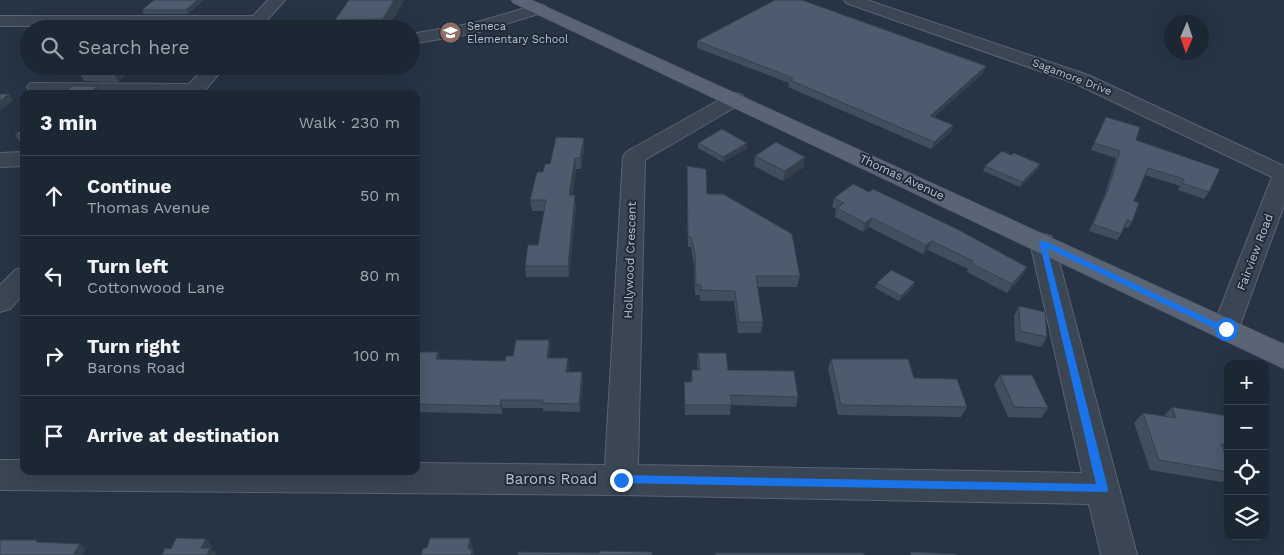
<!DOCTYPE html>
<meta charset="utf-8">
<style>
:root{--surface:#1c2734;--page:#293340;--text:#f1f3f6;--muted:#a0a5ac;--line:#3a444f}
body{margin:0;font-family:"Work Sans",sans-serif;background:var(--page);color:var(--text)}
.controls{position:absolute;right:15px;bottom:15px;display:grid;overflow:hidden;border-radius:10px;box-shadow:0 5px 20px #0002}
.controls button{width:45px;height:45px;display:grid;place-items:center;padding:0;border:0;border-bottom:1px solid var(--line);background:var(--surface);color:var(--text);font:25px sans-serif}
.compass{position:absolute;left:1164px;top:15px;width:45px;height:45px;border-radius:50%;background:var(--surface);box-shadow:0 5px 20px #0002;rotate:182deg}
.stop{position:absolute;width:15px;height:15px;margin:-11px;border:4px solid #1a73e8;border-radius:50%;background:#fff}
.stop.end{background:#1a73e8;border-color:#fff;box-shadow:0 1px 5px #0008}
.list{margin:0;padding:0;list-style:none}
h2{display:flex;justify-content:space-between;align-items:center;height:65px;margin:0;padding:0 20px;font-size:21px}
h2 small{font-size:16px;font-weight:400;color:var(--muted)}
.list li{display:grid;grid-template-columns:32px 1fr auto;gap:15px;align-items:center;box-sizing:border-box;height:80px;padding:0 20px;border-top:1px solid var(--line)}
.list b{display:block;font-size:19px;white-space:nowrap}
.list p{margin:0;font-size:16px;white-space:nowrap;color:var(--muted)}
.list em{font-size:16px;font-style:normal;color:var(--muted)}
.icon{flex:none;width:28px;height:28px;fill:none;stroke:currentColor;stroke-width:2;stroke-linecap:round;stroke-linejoin:round}
.map{position:relative;flex:none;width:1284px;height:555px;overflow:hidden}
.search{position:absolute;background:var(--surface);box-shadow:0 5px 20px #0002;left:20px;top:20px;width:400px;height:55px;display:flex;align-items:center;gap:12px;box-sizing:border-box;padding:0 18px;border-radius:28px;color:var(--muted);font-size:19px}
.panel{position:absolute;background:var(--surface);box-shadow:0 5px 20px #0002;left:20px;top:90px;width:400px;height:385px;border-radius:10px}
.map>svg:first-child{display:block}
</style>
<div class="map">
<svg width="1284" height="555" viewBox="0 0 1284 555">
<rect width="100%" height="100%" fill="#263445"/>
<g fill="none" stroke-linecap="round" stroke-linejoin="round">
<defs>
<path id="minor" d="M268,0H285L259,29H242L244,26H0V16H253Z
M844,0H867L1088,75L1284,166V205L1236,336L1226,340L1216,336L1212,329L1272,177L1074,83L846,3Z
M539,4L545,6L547,9L545,12L476,33L411,44V34L474,23Z
M206,66H225L202,94H48L30,91L27,87L30,83L189,84Z
M735,93L742,95L745,99L742,103L645,160L638,465L1082,473L1030,242L1033,236L1042,234L1051,236L1054,242L1137,555H1101L1089,504L621,495L0,490V460H24V471H416V463L605,465L623,157L626,152L728,95Z
M24,152V166L0,167V153Z
M24,267V293L10,309L0,312V285L15,270Z"/>
<path id="major" d="M511,0H532L1284,344V369L513,3Z"/>
</defs>
<use href="#minor" stroke="#596471" stroke-width="2"/>
<use href="#major" stroke="#444f5d" stroke-width="1"/>
<use href="#minor" fill="#3b4654" fill-rule="evenodd"/>
<use href="#major" fill="#596574" fill-rule="evenodd"/>
</g>
<path fill="#414e5f" d="M154,0H204L188,14H144L142,10Z
M349,0H404L388,29H338L335,20Z
M697,41L986,66L983,73L934,117L953,125L951,132L931,149L788,87L789,83L697,48Z
M85,66H135L118,82L84,81L79,72Z
M1106,117L1209,192L1204,199L1178,190L1180,186L1145,175L1134,201L1132,222L1128,228L1124,227L1121,234L1117,240L1089,231L1105,194L1116,158L1091,150Z
M24,128V145H22L15,135Z
M698,143H747V148L723,162L698,148Z
M584,149L581,169H576L572,195L576,206L569,277H526L525,266L538,245L544,211H532L530,200L543,172L550,164Z
M1011,155L1040,164L1038,169L1020,187L983,171L985,166Z
M755,156L804,167L783,181L754,166Z
M687,166L707,194L800,276L797,287H757L763,322L761,333H738L734,301H700V295H695L694,264L691,247H688Z
M834,198L1022,277L1007,293L967,272L968,269L928,250L923,254L869,227L863,232L835,217L836,209L832,207Z
M915,282L913,287L899,301L875,288L877,283Z
M1019,306L1047,337L1041,347L1015,341L1014,316Z
M549,340L550,348L549,358L569,366L568,372L583,381L580,412L543,411V408H503L502,414L416,412V352L440,360L505,361L513,356Z
M698,353L728,370L798,397L796,407L731,405L730,415H685L684,392V382H691L692,370H698L697,364Z
M831,359L967,407L961,417L838,415L828,369Z
M1000,375L1048,408L1041,418L1008,417L994,385Z
M1172,407L1228,445V457H1226L1228,461V477L1222,482L1150,470L1134,423L1143,413L1164,416Z"/>
<path fill="#35404d" d="M197,0H204L188,14L186,10Z
M394,0H404L388,29H386L383,19Z
M169,19L173,28L172,29H158Z
M120,66H135L118,82L113,72Z
M986,66L983,73L928,122L930,116Z
M97,86L102,94H90Z
M9,94L13,100L0,111V101Z
M953,125L951,132L931,149L934,142Z
M584,138V149L581,169L580,158Z
M747,143V148L723,162V157Z
M805,157L804,167L783,181L785,171Z
M575,158L576,169L570,206L569,195Z
M1040,164L1038,169L1020,187L1022,182Z
M575,195L576,206L569,277L568,266Z
M872,218L869,227L863,232L865,223Z
M932,241L928,250L923,254L926,245Z
M1027,267L1022,277L1007,293L1012,284Z
M915,282L913,287L899,301L901,296Z
M549,340L550,348L548,366L547,358Z
M438,352L441,361L436,359Z
M568,358L569,366L567,381L566,372Z
M582,372L583,381L580,412L579,404Z
M501,400L503,408L502,414L500,406Z
M470,538L474,551V555H470L468,549Z
M206,539L213,547L211,549L217,555H207L201,548Z
M80,544L86,549L82,555H73Z"/>
<path fill="#4c5b6e" stroke="#35404d" d="M154,0H197L186,10H142Z
M349,0H394L383,19L335,20Z
M775,0H802L986,66L930,116L953,125L934,142L790,80L793,78L697,41Z
M124,19H169L158,29H112Z
M85,66H120L113,72H79Z
M72,86H97L90,94H63Z
M0,94H9L0,101Z
M1106,117L1140,127L1136,140L1220,169L1209,192L1182,183L1184,179L1148,168L1134,201L1139,203L1132,222L1127,220L1121,234L1093,224L1109,187L1120,151L1094,143Z
M24,128V135H15Z
M722,129L747,143L723,157L698,143Z
M556,137L584,138L580,158H575L569,195H575L568,266H525L528,245H538L546,200H530L537,172H543L545,164H550Z
M776,142L805,157L785,171L755,156Z
M1002,151L1011,155L1014,153L1040,164L1022,182L985,166Z
M687,166L706,169L707,194H723L792,234L800,276H756L763,322H739L735,291L701,290V285H696L695,253L691,237H688Z
M853,184L869,192L873,189L957,229L1027,267L1012,284L971,263L973,261L932,241L926,245L872,218L865,223L837,208L844,203L834,198Z
M891,270L915,282L901,296L877,283Z
M1019,306L1045,312L1047,337L1020,331Z
M516,340H549L547,358H568L566,372H582L579,404L542,403L543,400H501L500,406L416,404V352H438L436,359L505,361L506,356H513Z
M698,353H726L728,370L794,371L798,397L730,395L732,405H685L684,382H692V370H700Z
M831,359H908L914,378L957,379L967,407L841,405Z
M1000,375H1032L1048,408L1014,407Z
M1172,407L1228,416V445L1221,444L1228,461V472L1159,460L1143,413L1176,418Z
M176,538L206,539L201,548H210L207,555H162L165,548L171,549Z
M430,538H470L468,549H472L471,555H421L423,548H427Z
M0,540H37L36,542L80,544L73,555H0Z
M600,551L652,552V555H518V552L599,553Z
M910,552L956,554V555H911Z
M715,553H864V555H716Z"/>
<path fill="#1a73e8" d="M1039,241H1045L1230,329L1229,332H1222L1047,248L1108,489L1107,492L617,483V477L621,475L1096,484Z"/>
<defs>
<symbol id="school-disc" viewBox="-11 -11 22 22"><circle r="9.5" fill="#8d6e63" stroke="#1f2b39"/><path d="M0-5L7-2L0 1L-7-2ZM-4 1L0 2.5L4 1V4Q0 6-4 4Z" fill="#fff"/></symbol>
</defs>
<g fill-rule="evenodd">
<use href="#school-disc" x="438" y="20" width="25" height="25"/>
</g>
<g text-anchor="middle" dominant-baseline="central" stroke-width="4" stroke-linejoin="round" paint-order="stroke">
<g font-size="11" fill="#b8c1cd" stroke="#1f2b39" text-anchor="start">
<text x="467" y="26">Seneca<tspan x="467" dy="13">Elementary School</tspan></text>
</g>
<g font-size="11" fill="#b8c1cd" stroke="#1f2b39">
<text transform="translate(1072 77) rotate(21)">Sagamore Drive</text>
</g>
<g font-size="12" fill="#b8c1cd" stroke="#1f2b39">
<text transform="translate(902 177) rotate(25)">Thomas Avenue</text>
<text transform="translate(1255 252) rotate(-69)">Fairview Road</text>
<text transform="translate(630 260) rotate(-88)">Hollywood Crescent</text>
</g>
<g font-size="15" fill="#b8c1cd" stroke="#1f2b39">
<text x="551" y="479">Barons Road</text>
</g>
</g>
</svg>
<div class="controls">
<button>+</button>
<button>−</button>
<button><svg class="icon" aria-label="locate" viewBox="0 0 24 24"><circle cx="12" cy="12" r="6"/><path d="M12 2v4M12 18v4M2 12h4M18 12h4"/></svg></button>
<button><svg class="icon" aria-label="layers" viewBox="0 0 24 24"><path d="M12 4l9 5-9 5-9-5zM3 14l9 5 9-5"/></svg></button>
</div>
<svg class="compass" viewBox="-18 -18 36 36"><path d="M0-13l5 13h-10z" fill="#e53935"/><path d="M0 13l5-13h-10z" fill="#a0a5ac"/></svg>
<div class="stop" style="left:1226px;top:329px"></div>
<div class="stop end" style="left:621px;top:480px"></div>
<div class="search"><svg class="icon" aria-label="search" viewBox="0 0 24 24"><circle cx="10" cy="10" r="6"/><path d="M15 15l6 6"/></svg>Search here</div>
<section class="panel">
<h2>3 min<small>Walk · 230 m</small></h2>
<ul class="list">
<li><svg class="icon" aria-label="ahead" viewBox="0 0 24 24"><path d="M12 20V5M6 11l6-6 6 6"/></svg><div><b>Continue</b><p>Thomas Avenue</p></div><em>50 m</em></li>
<li><svg class="icon" aria-label="left" viewBox="0 0 24 24"><path d="M17 20v-9H6M10 6l-5 5 5 5"/></svg><div><b>Turn left</b><p>Cottonwood Lane</p></div><em>80 m</em></li>
<li><svg class="icon" aria-label="right" viewBox="0 0 24 24"><path d="M7 20v-9h11M14 6l5 5-5 5"/></svg><div><b>Turn right</b><p>Barons Road</p></div><em>100 m</em></li>
<li><svg class="icon" aria-label="arrive" viewBox="0 0 24 24"><path d="M6 21V4h12l-3 4 3 4H6"/></svg><div><b>Arrive at destination</b></div></li>
</ul>
</section>
</div>
